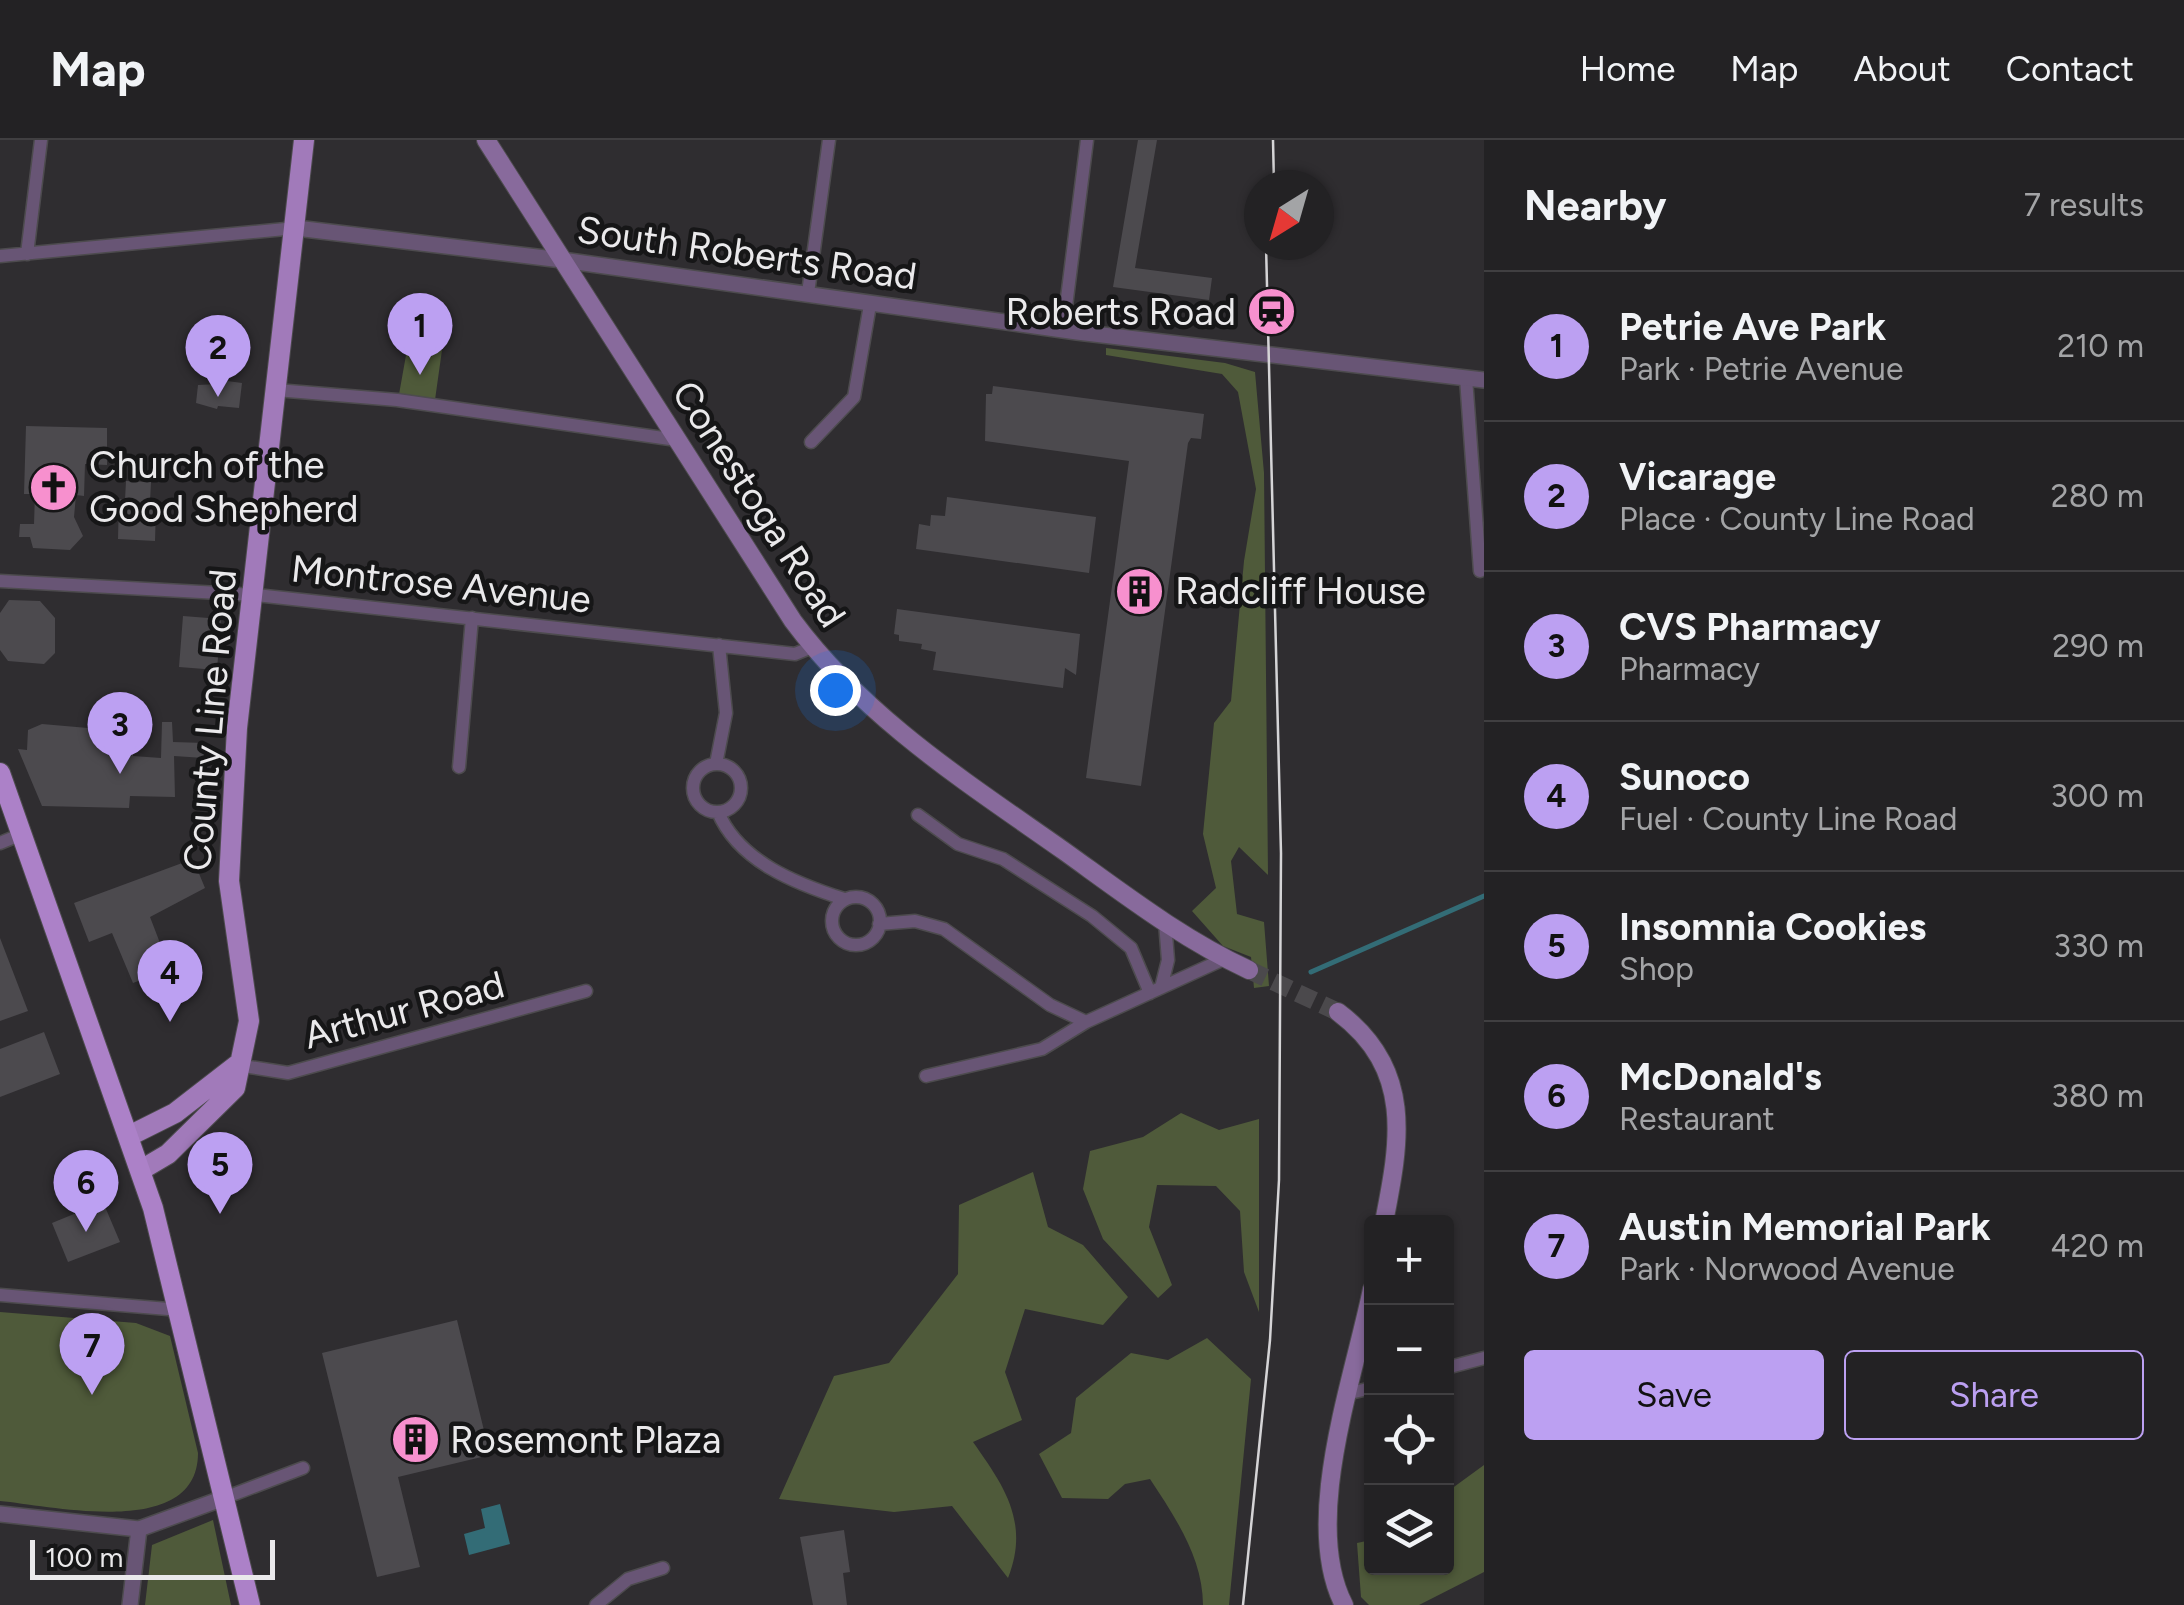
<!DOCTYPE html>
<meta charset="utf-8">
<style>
:root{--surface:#232224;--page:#2b2a2c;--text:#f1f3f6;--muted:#a3a4a6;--line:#403f41;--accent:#bca0f2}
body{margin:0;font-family:Figtree,sans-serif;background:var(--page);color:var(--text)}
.controls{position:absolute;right:30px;bottom:30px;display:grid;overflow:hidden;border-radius:10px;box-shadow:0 2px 8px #0004}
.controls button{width:90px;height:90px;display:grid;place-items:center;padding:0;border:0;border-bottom:2px solid var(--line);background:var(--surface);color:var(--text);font:50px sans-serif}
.compass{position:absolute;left:1244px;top:30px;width:90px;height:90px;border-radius:50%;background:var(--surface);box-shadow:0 2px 8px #0004;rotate:217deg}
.scale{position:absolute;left:30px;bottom:25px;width:245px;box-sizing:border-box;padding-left:10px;border:5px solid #eae9eb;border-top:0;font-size:28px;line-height:35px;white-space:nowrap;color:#eae9eb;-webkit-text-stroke:8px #161617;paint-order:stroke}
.you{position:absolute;left:835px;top:550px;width:35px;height:35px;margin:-25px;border:8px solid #fff;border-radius:50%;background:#1a73e8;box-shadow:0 0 0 15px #1a73e833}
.badge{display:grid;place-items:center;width:65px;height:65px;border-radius:50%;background:var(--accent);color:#111;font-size:32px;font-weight:700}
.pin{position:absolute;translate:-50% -82px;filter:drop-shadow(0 2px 5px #0008)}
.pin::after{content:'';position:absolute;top:52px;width:35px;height:30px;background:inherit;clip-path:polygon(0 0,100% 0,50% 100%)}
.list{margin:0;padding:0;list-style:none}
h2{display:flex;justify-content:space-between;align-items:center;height:130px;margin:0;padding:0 40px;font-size:42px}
h2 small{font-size:32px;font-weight:400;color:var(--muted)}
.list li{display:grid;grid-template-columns:65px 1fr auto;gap:30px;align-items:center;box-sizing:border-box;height:150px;padding:0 40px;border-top:2px solid var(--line)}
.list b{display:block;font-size:38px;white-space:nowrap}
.list p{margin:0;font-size:32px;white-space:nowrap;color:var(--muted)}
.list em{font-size:32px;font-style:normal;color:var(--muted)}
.actions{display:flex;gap:20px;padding:30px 40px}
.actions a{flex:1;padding:22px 0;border:2px solid var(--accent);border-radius:10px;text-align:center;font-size:35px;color:var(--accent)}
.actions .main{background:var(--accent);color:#111}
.icon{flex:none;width:55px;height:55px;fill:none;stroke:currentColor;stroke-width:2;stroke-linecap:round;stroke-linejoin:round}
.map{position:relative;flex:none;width:1484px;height:1465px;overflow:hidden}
header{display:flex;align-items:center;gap:60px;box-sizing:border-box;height:140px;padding:0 50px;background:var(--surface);border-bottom:2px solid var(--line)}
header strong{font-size:48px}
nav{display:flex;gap:55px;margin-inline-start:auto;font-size:35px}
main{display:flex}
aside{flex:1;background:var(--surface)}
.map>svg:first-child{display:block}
</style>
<header>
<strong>Map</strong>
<nav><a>Home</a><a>Map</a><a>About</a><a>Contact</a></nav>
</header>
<main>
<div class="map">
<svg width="1484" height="1465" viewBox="0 0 1484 1465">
<rect width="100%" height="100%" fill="#2f2d30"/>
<path fill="#4f5a3a" d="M408,204L442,210L434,267L398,260Z
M1106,208L1225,223L1255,232L1264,333L1268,735L1239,707L1231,721L1237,774L1264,782L1269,846L1254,848L1251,817L1223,806L1192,771L1216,748L1203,694L1214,583L1231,561L1244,421L1256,349L1238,252L1222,234L1106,215Z
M1181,973L1219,990L1259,979V1172L1244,1132L1240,1071L1216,1046L1157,1045L1149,1087L1172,1145L1158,1158L1103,1099L1083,1049L1090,1011L1143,997Z
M1033,1032L1048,1087L1083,1105L1128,1157L1103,1185L1025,1169L1005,1232L1022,1280L973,1302C1004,1346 1030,1382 1008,1438L952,1366L894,1372L779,1359L834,1236L889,1223L958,1134L959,1065Z
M0,1172L136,1183L170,1196L198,1313C198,1400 53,1366 0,1361Z
M1207,1198L1251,1239L1229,1465H1203C1203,1418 1175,1377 1150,1339L1125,1344L1108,1359L1062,1358L1039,1314L1071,1293L1076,1258L1131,1213L1168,1220Z
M1484,1325V1432L1419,1465H1369L1361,1457L1357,1403L1371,1400L1372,1428H1446L1447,1352Z
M213,1380L231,1465H145L152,1405Z"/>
<path fill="#336c76" d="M500,1364L510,1404L469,1415L464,1394L485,1388L481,1369Z"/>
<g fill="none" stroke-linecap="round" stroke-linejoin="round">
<path stroke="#336c76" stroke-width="5" d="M1311,832L1484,756"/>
</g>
<path fill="#4c4a4e" d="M1138,0H1157L1135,128L1212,138L1209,160L1113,147Z
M220,240L242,243L239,268L218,266L217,269L196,263L198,245L219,244Z
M993,246L1204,274L1201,299L1191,298L1188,303L1141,646L1086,638L1129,321L985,301L986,254H992Z
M26,286L107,288V325L85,324L84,356L76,355L74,377L83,396L70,410L33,408L30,397H19L20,384H34L35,354H24Z
M126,341L151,342L150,362L156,368L155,401L118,399L119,359L125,360Z
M947,357L1096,377L1089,433L916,409L919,384L930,386L931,375L945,376Z
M9,460L40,461L55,478V513L44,524L8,521L0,510V473Z
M897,469L1080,494L1076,535L1065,528L1063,548L933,530L936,512L921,509L922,504L899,501V495L894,494Z
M183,476L221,479L217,530L179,527Z
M162,582H172L173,602L205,603L204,618L174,616L175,657L130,656L129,668L42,666L18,609L27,610L28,590L42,584L134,592L133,616L161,618Z
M193,719L205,748L150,777L170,829L133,843L112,793L89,802L74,763Z
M0,798L28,871L0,881Z
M44,892L60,934L0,957V909Z
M103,1062L120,1102L68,1122L52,1083Z
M457,1180L490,1315L398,1337L420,1427L377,1437L322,1213Z
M844,1390L850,1432L843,1433L847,1465H813L800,1397Z"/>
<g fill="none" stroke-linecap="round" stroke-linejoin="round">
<path stroke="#4b494c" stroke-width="18" stroke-dasharray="18 9" stroke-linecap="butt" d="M1249,830L1338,872"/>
<defs>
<path id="minor" d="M27,114L41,0
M0,116L296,88
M808,153L829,0
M1063,190L1087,0
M1466,238L1480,431
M276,250L397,260L677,300
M811,302L854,257L870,165
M0,441L256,455L795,514L812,507
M693 648a24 24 0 1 1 48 0a24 24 0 1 1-48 0Z
M716,624L726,573L719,505
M459,627L472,478
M718,672C739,722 797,744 844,759
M918,675L958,704L1003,719L1092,776L1131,808L1150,853
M0,703L22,694
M832 781a24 24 0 1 1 48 0a24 24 0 1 1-48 0Z
M879,784L915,781L944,789L1050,865L1086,882
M1162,844L1168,820L1165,782
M237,925L288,933L586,851
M926,936L1042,909L1086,882L1224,819
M0,1155L180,1170
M1446,1228L1484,1218
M1350,1253L1372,1248
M224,1358L303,1328
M596,1465L628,1439L663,1428"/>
<path id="tertiary" d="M296,88L562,120L1077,192L1484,240
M0,1374L139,1389L224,1358
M130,1465L139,1389"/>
<path id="secondary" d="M486,0L793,481C865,578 966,642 1064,711C1124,754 1182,799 1249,830
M1338,872C1414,929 1400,1001 1384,1082
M1344,1465C1301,1382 1354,1238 1372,1149"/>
<path id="primary" d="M131,995L175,973L237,925
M141,1030L168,1014L235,948L249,881L229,741L237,588L304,0"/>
<path id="trunk" d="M0,633L153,1068L250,1465"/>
</defs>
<use href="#minor" stroke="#4d4b4e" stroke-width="15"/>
<use href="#tertiary" stroke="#4d4b4e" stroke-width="18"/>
<use href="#secondary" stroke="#4d4b4e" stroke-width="20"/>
<use href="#primary" stroke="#4d4b4e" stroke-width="22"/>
<use href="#trunk" stroke="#4d4b4e" stroke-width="22"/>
<use href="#minor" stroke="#685575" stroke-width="12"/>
<use href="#tertiary" stroke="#685575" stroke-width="15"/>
<use href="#secondary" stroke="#886a9c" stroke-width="18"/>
<use href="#primary" stroke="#a17aba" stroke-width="20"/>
<use href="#trunk" stroke="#ac81c8" stroke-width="20"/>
<path stroke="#d5d4d6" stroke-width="2.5" d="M1273,0L1274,45
M1243,1465L1270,1200L1279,1040L1281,713L1266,105"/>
</g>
<defs>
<symbol id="station-disc" viewBox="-11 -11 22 22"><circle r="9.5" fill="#f790ce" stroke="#161617"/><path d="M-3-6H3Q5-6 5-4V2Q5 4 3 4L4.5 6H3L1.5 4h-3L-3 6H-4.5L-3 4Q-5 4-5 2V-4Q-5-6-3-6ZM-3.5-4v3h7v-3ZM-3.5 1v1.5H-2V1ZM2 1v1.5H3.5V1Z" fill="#111"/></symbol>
<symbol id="church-disc" viewBox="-11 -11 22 22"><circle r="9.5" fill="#f790ce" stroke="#161617"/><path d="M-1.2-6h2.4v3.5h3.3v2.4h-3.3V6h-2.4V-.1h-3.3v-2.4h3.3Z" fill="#111"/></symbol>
<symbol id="building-disc" viewBox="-11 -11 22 22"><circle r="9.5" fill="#f790ce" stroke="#161617"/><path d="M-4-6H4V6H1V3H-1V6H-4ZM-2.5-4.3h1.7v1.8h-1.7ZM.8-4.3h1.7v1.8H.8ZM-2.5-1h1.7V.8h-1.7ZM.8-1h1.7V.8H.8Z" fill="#111"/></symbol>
</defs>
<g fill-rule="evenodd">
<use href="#station-disc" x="1244" y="144" width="55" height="55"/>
<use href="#church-disc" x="26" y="320" width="55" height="55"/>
<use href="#building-disc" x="1112" y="424" width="55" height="55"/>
<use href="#building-disc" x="388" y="1272" width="55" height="55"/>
</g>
<g text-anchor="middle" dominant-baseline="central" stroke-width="9" stroke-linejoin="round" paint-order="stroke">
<g font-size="38" fill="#eae9eb" stroke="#161617">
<text transform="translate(747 113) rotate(8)">South Roberts Road</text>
<text transform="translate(759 364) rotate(57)">Conestoga Road</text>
<text transform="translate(441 444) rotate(6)">Montrose Avenue</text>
<text transform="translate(210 580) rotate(-85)">County Line Road</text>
<text transform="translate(404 870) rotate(-15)">Arthur Road</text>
</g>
<g font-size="38" fill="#eae9eb" stroke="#161617" text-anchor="start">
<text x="1236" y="172" text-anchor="end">Roberts Road</text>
<text x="89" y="325">Church of the<tspan x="89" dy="44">Good Shepherd</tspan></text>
<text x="1175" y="451">Radcliff House</text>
<text x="450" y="1300">Rosemont Plaza</text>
</g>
</g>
</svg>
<div class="controls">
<button>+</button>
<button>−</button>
<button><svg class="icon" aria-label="locate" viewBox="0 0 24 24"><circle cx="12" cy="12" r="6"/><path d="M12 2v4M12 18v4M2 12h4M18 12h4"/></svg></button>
<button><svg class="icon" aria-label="layers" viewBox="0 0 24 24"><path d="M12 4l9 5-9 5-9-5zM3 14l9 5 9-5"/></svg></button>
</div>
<svg class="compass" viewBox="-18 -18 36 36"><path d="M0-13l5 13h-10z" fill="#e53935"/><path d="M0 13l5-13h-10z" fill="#a3a4a6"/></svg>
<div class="scale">100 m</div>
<div class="you"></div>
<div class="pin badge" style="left:420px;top:235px">1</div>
<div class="pin badge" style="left:218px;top:257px">2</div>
<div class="pin badge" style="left:120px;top:634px">3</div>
<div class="pin badge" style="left:170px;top:882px">4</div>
<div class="pin badge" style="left:220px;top:1074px">5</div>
<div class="pin badge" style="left:86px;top:1092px">6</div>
<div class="pin badge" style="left:92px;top:1255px">7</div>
</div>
<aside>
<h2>Nearby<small>7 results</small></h2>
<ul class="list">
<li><span class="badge">1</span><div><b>Petrie Ave Park</b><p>Park · Petrie Avenue</p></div><em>210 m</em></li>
<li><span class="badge">2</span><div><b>Vicarage</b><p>Place · County Line Road</p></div><em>280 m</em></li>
<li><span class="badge">3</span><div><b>CVS Pharmacy</b><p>Pharmacy</p></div><em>290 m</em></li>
<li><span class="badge">4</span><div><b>Sunoco</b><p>Fuel · County Line Road</p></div><em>300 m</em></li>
<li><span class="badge">5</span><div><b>Insomnia Cookies</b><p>Shop</p></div><em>330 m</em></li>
<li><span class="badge">6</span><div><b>McDonald's</b><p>Restaurant</p></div><em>380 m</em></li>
<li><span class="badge">7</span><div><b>Austin Memorial Park</b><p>Park · Norwood Avenue</p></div><em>420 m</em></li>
</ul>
<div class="actions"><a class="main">Save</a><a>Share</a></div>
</aside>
</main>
